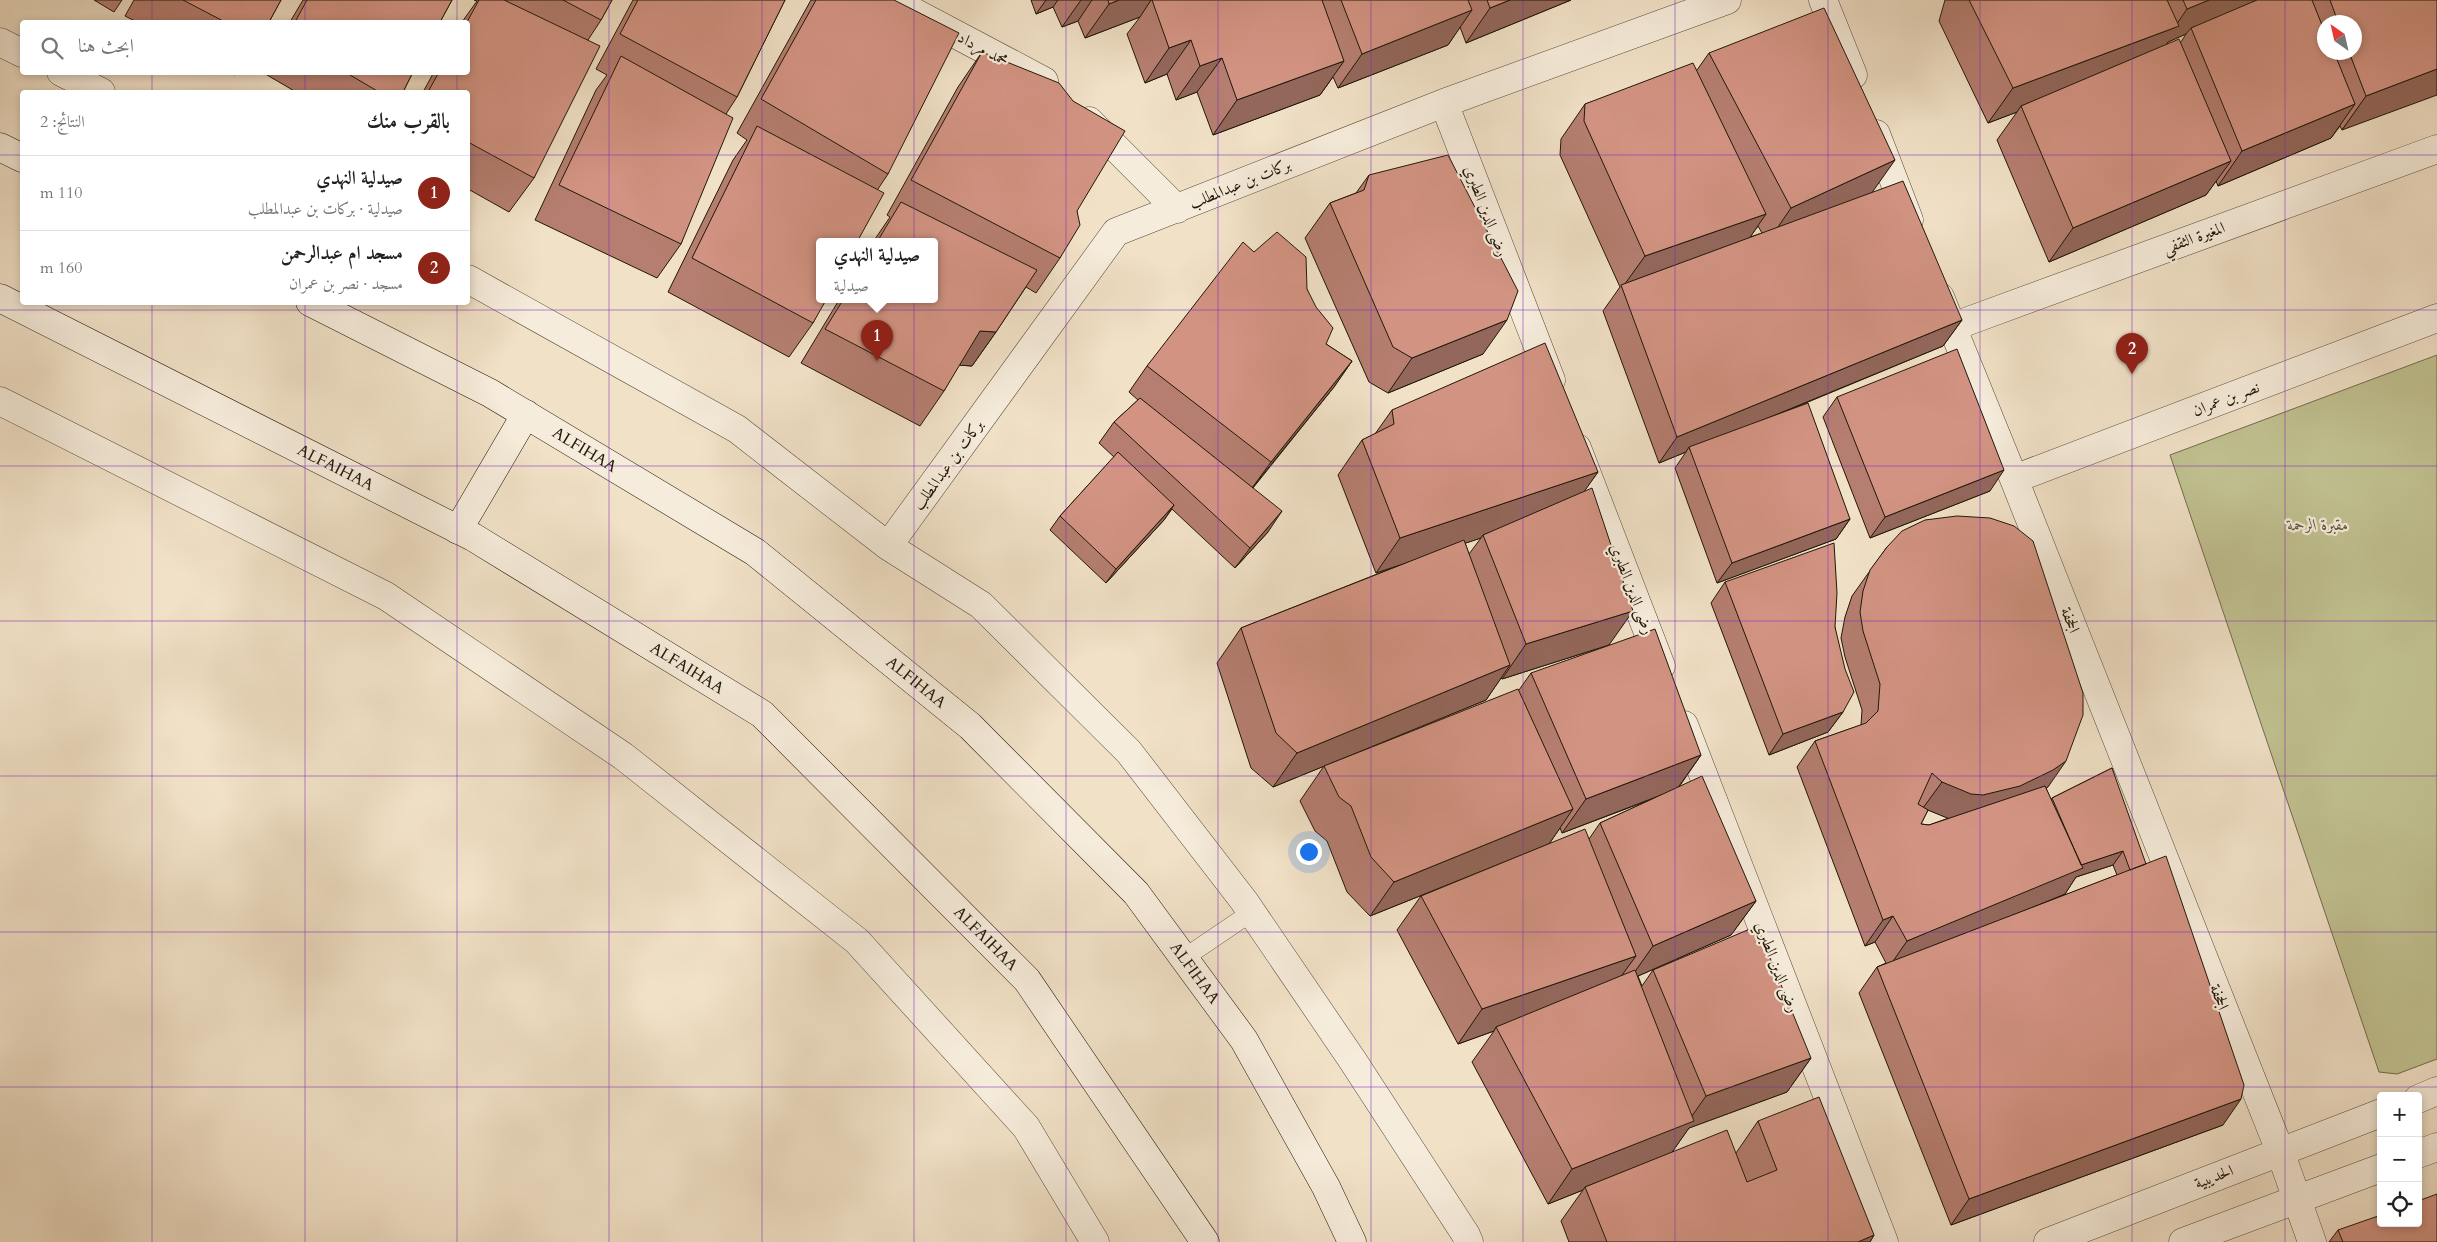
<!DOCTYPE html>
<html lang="ar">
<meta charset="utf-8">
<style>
:root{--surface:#fff;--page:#f6f6f6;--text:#222;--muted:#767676;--line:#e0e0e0;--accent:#8f2418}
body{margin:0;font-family:Cardo,Amiri,serif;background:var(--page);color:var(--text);direction:rtl}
.controls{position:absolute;right:15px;bottom:15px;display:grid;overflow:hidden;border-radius:5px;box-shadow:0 2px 8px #0003}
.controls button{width:45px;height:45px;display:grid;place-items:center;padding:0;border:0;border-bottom:1px solid var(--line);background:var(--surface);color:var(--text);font:25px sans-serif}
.compass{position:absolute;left:2317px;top:15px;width:45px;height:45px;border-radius:50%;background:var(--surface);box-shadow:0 2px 8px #0003;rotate:326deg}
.you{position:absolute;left:1308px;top:851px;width:18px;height:18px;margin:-12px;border:4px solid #fff;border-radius:50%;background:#1a73e8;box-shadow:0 0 0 8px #1a73e833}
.badge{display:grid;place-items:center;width:32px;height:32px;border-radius:50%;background:var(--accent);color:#fff;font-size:16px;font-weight:700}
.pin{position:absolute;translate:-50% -41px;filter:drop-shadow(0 1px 2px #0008)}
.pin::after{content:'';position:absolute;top:26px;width:18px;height:15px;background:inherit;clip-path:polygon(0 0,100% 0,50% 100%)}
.popup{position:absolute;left:816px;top:238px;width:122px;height:65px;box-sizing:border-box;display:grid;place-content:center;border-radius:5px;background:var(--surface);filter:drop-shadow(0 1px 4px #0005);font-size:16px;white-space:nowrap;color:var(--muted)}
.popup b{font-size:19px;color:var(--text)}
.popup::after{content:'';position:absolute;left:50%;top:100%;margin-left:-10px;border:10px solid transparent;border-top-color:var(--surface)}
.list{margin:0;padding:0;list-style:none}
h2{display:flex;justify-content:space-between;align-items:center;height:65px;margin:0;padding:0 20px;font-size:21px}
h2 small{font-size:16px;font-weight:400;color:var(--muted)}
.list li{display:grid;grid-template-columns:32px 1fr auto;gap:15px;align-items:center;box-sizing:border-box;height:75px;padding:0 20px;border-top:1px solid var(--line)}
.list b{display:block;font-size:19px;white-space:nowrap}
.list p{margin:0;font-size:16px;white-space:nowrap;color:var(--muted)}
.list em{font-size:16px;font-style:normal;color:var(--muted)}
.icon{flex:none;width:28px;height:28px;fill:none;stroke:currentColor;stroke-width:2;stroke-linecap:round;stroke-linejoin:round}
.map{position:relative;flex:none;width:2437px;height:1242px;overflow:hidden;direction:ltr}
.search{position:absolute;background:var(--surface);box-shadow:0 2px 8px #0003;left:20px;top:20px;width:450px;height:55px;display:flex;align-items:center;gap:12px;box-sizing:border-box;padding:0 18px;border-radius:5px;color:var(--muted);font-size:19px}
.panel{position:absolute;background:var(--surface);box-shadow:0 2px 8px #0003;left:20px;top:90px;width:450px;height:215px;border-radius:5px;direction:rtl}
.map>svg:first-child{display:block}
</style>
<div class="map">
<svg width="2437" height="1242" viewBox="0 0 2437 1242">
<rect width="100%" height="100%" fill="#f1e1c7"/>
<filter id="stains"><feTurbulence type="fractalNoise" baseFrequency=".004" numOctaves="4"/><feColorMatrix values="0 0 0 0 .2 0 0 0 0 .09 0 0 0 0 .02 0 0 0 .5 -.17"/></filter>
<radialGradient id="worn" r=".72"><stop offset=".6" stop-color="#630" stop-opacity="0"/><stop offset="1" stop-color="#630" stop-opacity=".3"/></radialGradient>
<path fill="#c1c191" stroke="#716c4d" d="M2437,355V1059L2397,1074L2379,1072L2170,455Z"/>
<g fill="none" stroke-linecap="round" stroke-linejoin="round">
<defs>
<path id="lane" d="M1184,958L1252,912"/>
<path id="street" d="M891,0L1044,81
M1823,0L1853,75
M0,42L22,53
M61,72L101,92
M1444,103L1551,380
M1089,121L1177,209
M1876,134L1909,220
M468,279L737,429L888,546L981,605L1129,752L1244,901L1353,1061L1466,1235L1469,1242
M1940,297L2014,479L2280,1151L2312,1242
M1952,327L2437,149
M0,401L386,596L623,756L857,941L1026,1127L1095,1242
M1577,448L1661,666
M2014,479L2437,318
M888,546L1116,232L1444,103L1727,0
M1684,725L1884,1242
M2418,1099L2437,1091
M2418,1154L2437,1147
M2048,1242L2381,1113
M2183,1242L2381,1168"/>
<g id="secondary">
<path d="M0,147L22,158"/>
<path id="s1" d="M0,298L473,537L762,714L1027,980L1205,1242"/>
<path id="s2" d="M310,302L490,393L755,552L970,726L1136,893L1244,1040L1326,1187L1352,1242"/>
<path d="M458,530L526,414"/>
</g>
</defs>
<use href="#lane" stroke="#554a38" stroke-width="19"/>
<use href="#street" stroke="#554a38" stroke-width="29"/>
<use href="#secondary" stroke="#211709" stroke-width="29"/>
<use href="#lane" stroke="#f6ecdb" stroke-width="18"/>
<use href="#street" stroke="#f6ecdb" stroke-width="28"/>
<use href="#secondary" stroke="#f6ecdb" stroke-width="28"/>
</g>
<path fill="#b57e70" stroke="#211709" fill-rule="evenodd" d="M94,0H122L114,12Z
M134,0H281L269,22H137L125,16Z
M303,0H452L440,22H290Z
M474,0H612L601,20L588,40L534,178L509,212L468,189V92H423L434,72H468V22H462L477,1Z
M633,0H785L737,97L726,114L681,244L657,278L535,220L596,90L607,75L596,69Z
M811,0H894L888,174L878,189L813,323L789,357L668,292L733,160L747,140L737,133Z
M1031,0H1571L1466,43L1460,27L1448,45L1338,88L1333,77L1320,95L1213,135L1197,92L1176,100L1167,74L1145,83L1127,34L1140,17L1085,38L1078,21L1062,27L1053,7L1036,14Z
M1945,0H2437L2342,130L2340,126L2331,138L2218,186L2216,181L2206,195L2049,262L1997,140L2017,112L1988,123L1939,21ZM2324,22H2354V52H2324ZM2186,34L2181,42L2166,44L2168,42Z
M982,52L1077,211L1060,258L1036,293L1026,287L996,332L972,366L959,365L944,391L920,426L801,363L839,300H934V242H873L890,217L887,215L958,87Z
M1709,53L1872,193L1962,320L1943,346L1772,417L1850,519L1836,539L1717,583L1675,468L1686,452L1659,463L1603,311L1620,287L1560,155L1561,139L1585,104L1697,70ZM1758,226L1762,233L1750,237Z
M230,72H237L235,75Z
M262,72H413L403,92H296Z
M1369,175L1483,354L1388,393L1369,382L1305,238L1330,203L1356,193Z
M1254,252L1307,289L1326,344L1352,361L1334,387L1253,488L1268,532L1235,568L1172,509L1164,520L1106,583L1050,530L1060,516L1114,457L1099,443L1114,422L1138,400L1129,392L1147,366Z
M1837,397L1990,491L1870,538L1823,417Z
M1392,410L1598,472L1584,491L1609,645L1502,679L1501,678L1486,700L1273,787L1251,768L1217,663L1241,628L1405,563L1376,573L1338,475L1362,440L1375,434ZM1481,538L1469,554L1465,543Z
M1887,547L2048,787L2046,788L2051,800L2052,798L2112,768L2223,1125L1951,1225L1859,993L1877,967L1886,963L1875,942L1865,946L1797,767L1815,741L1861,725L1862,710L1845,657L1841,638L1845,617L1852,596ZM1928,810L1949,818L1929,825L1921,824ZM2113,865L2117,875L2031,908L2065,894L2076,877Z
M1725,582L1835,627L1843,712L1828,732L1769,755L1711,603Z
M1531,673L1701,755L1679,787L1756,901L1731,935L1638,976L1642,986L1653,970L1811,1058L1787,1092L1689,1128L1672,1152L1736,1153L1758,1121L1874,1235L1870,1242H1569L1561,1221L1583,1190L1548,1204L1472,1062L1494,1031L1458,1044L1397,930L1421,896L1589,839L1600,823L1655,798L1562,833L1560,828L1549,844L1370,916L1347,892L1327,841L1315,831L1300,801L1324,766L1519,690Z
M2338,1230L2437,1242H2329Z"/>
<path fill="#93675b" stroke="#211709" d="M1046,0H1058L1053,7L1036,14Z
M1081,0H1092L1078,21L1062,27Z
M1119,0H1151L1140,17L1085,38L1109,4Z
M1510,0H1571L1466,43L1490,8Z
M2209,0H2266L2191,28L2186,34L2168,42L2155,61L2021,106L2017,112L1988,123L2013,88L2174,28L2187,9Z
M1472,10L1448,45L1338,88L1362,54Z
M1191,40L1167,74L1145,83L1169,48Z
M1222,58L1197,92L1176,100L1200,66Z
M1344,61L1320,95L1213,135L1237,100Z
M2437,69V95L2342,130L2366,96Z
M2355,104L2331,138L2218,186L2242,151Z
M1895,160L1871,194L1767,243L1791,208Z
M2231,161L2206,195L2049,262L2073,228Z
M1766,214L1742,249L1622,288L1645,256Z
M1507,320L1483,354L1388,393L1412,358Z
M1962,320L1943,346L1690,450L1689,447L1686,452L1659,463L1677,437Z
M980,331L996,332L972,366L956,365Z
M1352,361L1334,387L1252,488L1271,462Z
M2004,470L1990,491L1870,538L1885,517Z
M1598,472L1574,506L1483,535L1481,538L1376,573L1400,538Z
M1174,505L1164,520L1106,583L1116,569Z
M1282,511L1268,532L1235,568L1250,548Z
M1850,519L1836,539L1717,583L1732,563Z
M1633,611L1609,645L1502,679L1526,644Z
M1510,665L1486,700L1273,787L1297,753Z
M1843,712L1828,732L1769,755L1783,734Z
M1701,755L1677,789L1562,833L1586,799Z
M2066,761L2048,787L2035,796L1952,820L1923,808L1942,782Z
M1573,809L1549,844L1370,916L1394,882Z
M2123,851L2113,865L2076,877L2065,894L1889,967L1907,941L2081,865Z
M1756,901L1731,935L1629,980L1653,946Z
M1893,916L1875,942L1865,946L1883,920Z
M1636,956L1611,990L1496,1027L1494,1031L1458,1044L1482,1009Z
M1811,1058L1787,1092L1689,1128L1670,1155L1585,1187L1583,1190L1548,1204L1572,1169L1687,1123L1706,1096Z
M2241,1099L2223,1125L1951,1225L1969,1199Z
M1874,1235L1870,1242H1858Z"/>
<path fill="#d29382" stroke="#211709" d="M183,0H281L269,22H225Z
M307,0H452L440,22H295Z
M479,0H504L600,46L534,178L468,142V92H428L439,72H468V22H467Z
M563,0H612L601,20Z
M638,0H785L737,97L620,34Z
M816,0H894L959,33L888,174L761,99Z
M1108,0H1119L1109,4Z
M1152,0H1322L1344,61L1237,100L1222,58L1200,66L1191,40L1169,48Z
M1341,0H1468L1472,10L1362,54Z
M1487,0H1510L1490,8Z
M1969,0H2167L2179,26L2013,88Z
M2183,0H2209L2187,9Z
M2257,0H2312L2324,30V52H2334L2355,104L2242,151L2191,28Z
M2330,0H2437V69L2366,96L2349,52H2354V22H2338Z
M1824,8L1895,160L1791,208L1709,53Z
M2179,39L2231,161L2073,228L2021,106Z
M982,52L1059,83L1073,101L1125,131L1077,211L1080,225L1060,258L911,180Z
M621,56L733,118L681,244L559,185Z
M1693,63L1766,214L1645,256L1584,121L1585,104Z
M345,72H413L403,92H379Z
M757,126L884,193L857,242H820V300H826L813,323L692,258Z
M1448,155L1518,291L1507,320L1412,358L1393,347L1330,203L1364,190L1369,175Z
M1903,181L1962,320L1677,437L1621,285Z
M901,202L1037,270L996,332L980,331L944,391L825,329L843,300H934V242H877Z
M1277,232L1306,257L1307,289L1316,307L1333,328L1326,344L1352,361L1271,462L1147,366L1243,242L1254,252Z
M1545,343L1598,472L1400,538L1362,440L1394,424L1392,410Z
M1957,349L2004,470L1885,517L1837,397Z
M1140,398L1282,511L1250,548L1114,422Z
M1808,403L1850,519L1732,563L1689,447Z
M1118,452L1174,505L1116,569L1060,516Z
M1592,488L1633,611L1526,644L1483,535Z
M1957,516L1990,518L2014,526L2033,541L2083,693V715L2066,761L2053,770L2020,786L1983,795L1971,794L1942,782L1932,773L1918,804L1928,810L1921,824L1929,825L2045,786L2083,868L1907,941L1893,916L1883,920L1815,741L1866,723L1878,711L1880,684L1863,631L1860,612L1863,591L1870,570L1887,547L1902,531L1925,520Z
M1464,540L1510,665L1297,753L1276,733L1241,628Z
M1834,543L1837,593L1835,627L1845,669L1854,692L1843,712L1783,734L1725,582Z
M1655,629L1701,755L1586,799L1531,673Z
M1518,689L1573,809L1394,882L1371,857L1351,806L1339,797L1324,766Z
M2112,768L2146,864L2130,870L2123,851L2081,865L2052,798Z
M1702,776L1756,901L1653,946L1600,823Z
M1585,829L1636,956L1482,1009L1421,896Z
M2166,856L2244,1085L2241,1099L1969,1199L1877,967Z
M1757,926L1811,1058L1706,1096L1653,970Z
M1635,970L1694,1121L1572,1169L1496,1027Z
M1819,1097L1874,1235L1858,1242H1607L1585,1187L1727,1130L1747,1182L1777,1170L1758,1121Z
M2437,1194V1242H2343L2338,1230L2381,1215V1223H2418V1201Z"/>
<path fill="none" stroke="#7b2cbf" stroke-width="1" stroke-opacity="0.55" d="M152,0V22M305,0V22M457,0V22M609,0V1242M762,0V1242M914,0V1242M1066,0V1242M1218,0V1242M1371,0V1242M1523,0V1242M1675,0V1242M1828,0V1242M1980,0V1242M2132,0V1242M2285,0V1242M152,72V92M305,72V92M457,72V92M0,155H22M468,155H2437M152,302V1242M305,302V1242M457,302V1242M0,310H2437M0,466H2437M0,621H2437M0,776H2437M0,932H2437M0,1087H2437"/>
<g text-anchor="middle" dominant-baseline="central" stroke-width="4.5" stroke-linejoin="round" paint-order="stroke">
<g font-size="16" fill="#211709" stroke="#f6ecdb">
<text transform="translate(983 49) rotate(28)">محمد مرداد</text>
<text transform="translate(1240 184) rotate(-22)">بركات بن عبدالمطلب</text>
<text transform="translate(1486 211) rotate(69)">رضى الدين الطبري</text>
<text transform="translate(2194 238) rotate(-20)">المغيرة الثقفي</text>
<text transform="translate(2226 399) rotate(-21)">نصر بن عمران</text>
<text stroke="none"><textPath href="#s2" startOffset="312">ALFIHAA</textPath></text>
<text transform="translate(948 465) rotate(-54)">بركات بن عبدالمطلب</text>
<text stroke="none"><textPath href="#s1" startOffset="376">ALFAIHAA</textPath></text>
<text transform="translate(1632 589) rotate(69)">رضى الدين الطبري</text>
<text transform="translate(2070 620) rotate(68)">الجحفة</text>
<text stroke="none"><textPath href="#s1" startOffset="781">ALFAIHAA</textPath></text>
<text stroke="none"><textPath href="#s2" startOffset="718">ALFIHAA</textPath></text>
<text stroke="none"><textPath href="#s1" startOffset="1186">ALFAIHAA</textPath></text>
<text transform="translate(1777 967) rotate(69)">رضى الدين الطبري</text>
<text stroke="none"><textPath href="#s2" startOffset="1122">ALFIHAA</textPath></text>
<text transform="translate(2219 997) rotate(68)">الجحفة</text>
<text transform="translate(2214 1177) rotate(-21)">الحديبية</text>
</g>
<g font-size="16" font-style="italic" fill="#595239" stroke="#f6ecdb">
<text x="2318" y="525">مقبرة الرحمة</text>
</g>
</g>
<rect width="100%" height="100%" filter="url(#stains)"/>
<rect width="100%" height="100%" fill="url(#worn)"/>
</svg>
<div class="controls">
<button>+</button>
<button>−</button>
<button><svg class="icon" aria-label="locate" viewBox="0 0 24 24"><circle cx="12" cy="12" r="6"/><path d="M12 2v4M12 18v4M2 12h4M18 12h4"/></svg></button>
</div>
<svg class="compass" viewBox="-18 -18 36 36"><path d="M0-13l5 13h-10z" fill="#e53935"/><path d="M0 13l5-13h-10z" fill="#767676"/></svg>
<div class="you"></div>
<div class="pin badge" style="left:877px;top:361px">1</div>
<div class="popup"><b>صيدلية النهدي</b>صيدلية</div>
<div class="pin badge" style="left:2132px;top:374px">2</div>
<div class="search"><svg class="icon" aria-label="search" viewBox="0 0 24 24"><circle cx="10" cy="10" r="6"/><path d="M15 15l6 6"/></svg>ابحث هنا</div>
<section class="panel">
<h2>بالقرب منك<small>النتائج: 2</small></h2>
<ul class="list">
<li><span class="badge">1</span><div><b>صيدلية النهدي</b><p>صيدلية · بركات بن عبدالمطلب</p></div><em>110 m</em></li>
<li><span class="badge">2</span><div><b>مسجد ام عبدالرحمن</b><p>مسجد · نصر بن عمران</p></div><em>160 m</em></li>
</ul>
</section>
</div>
